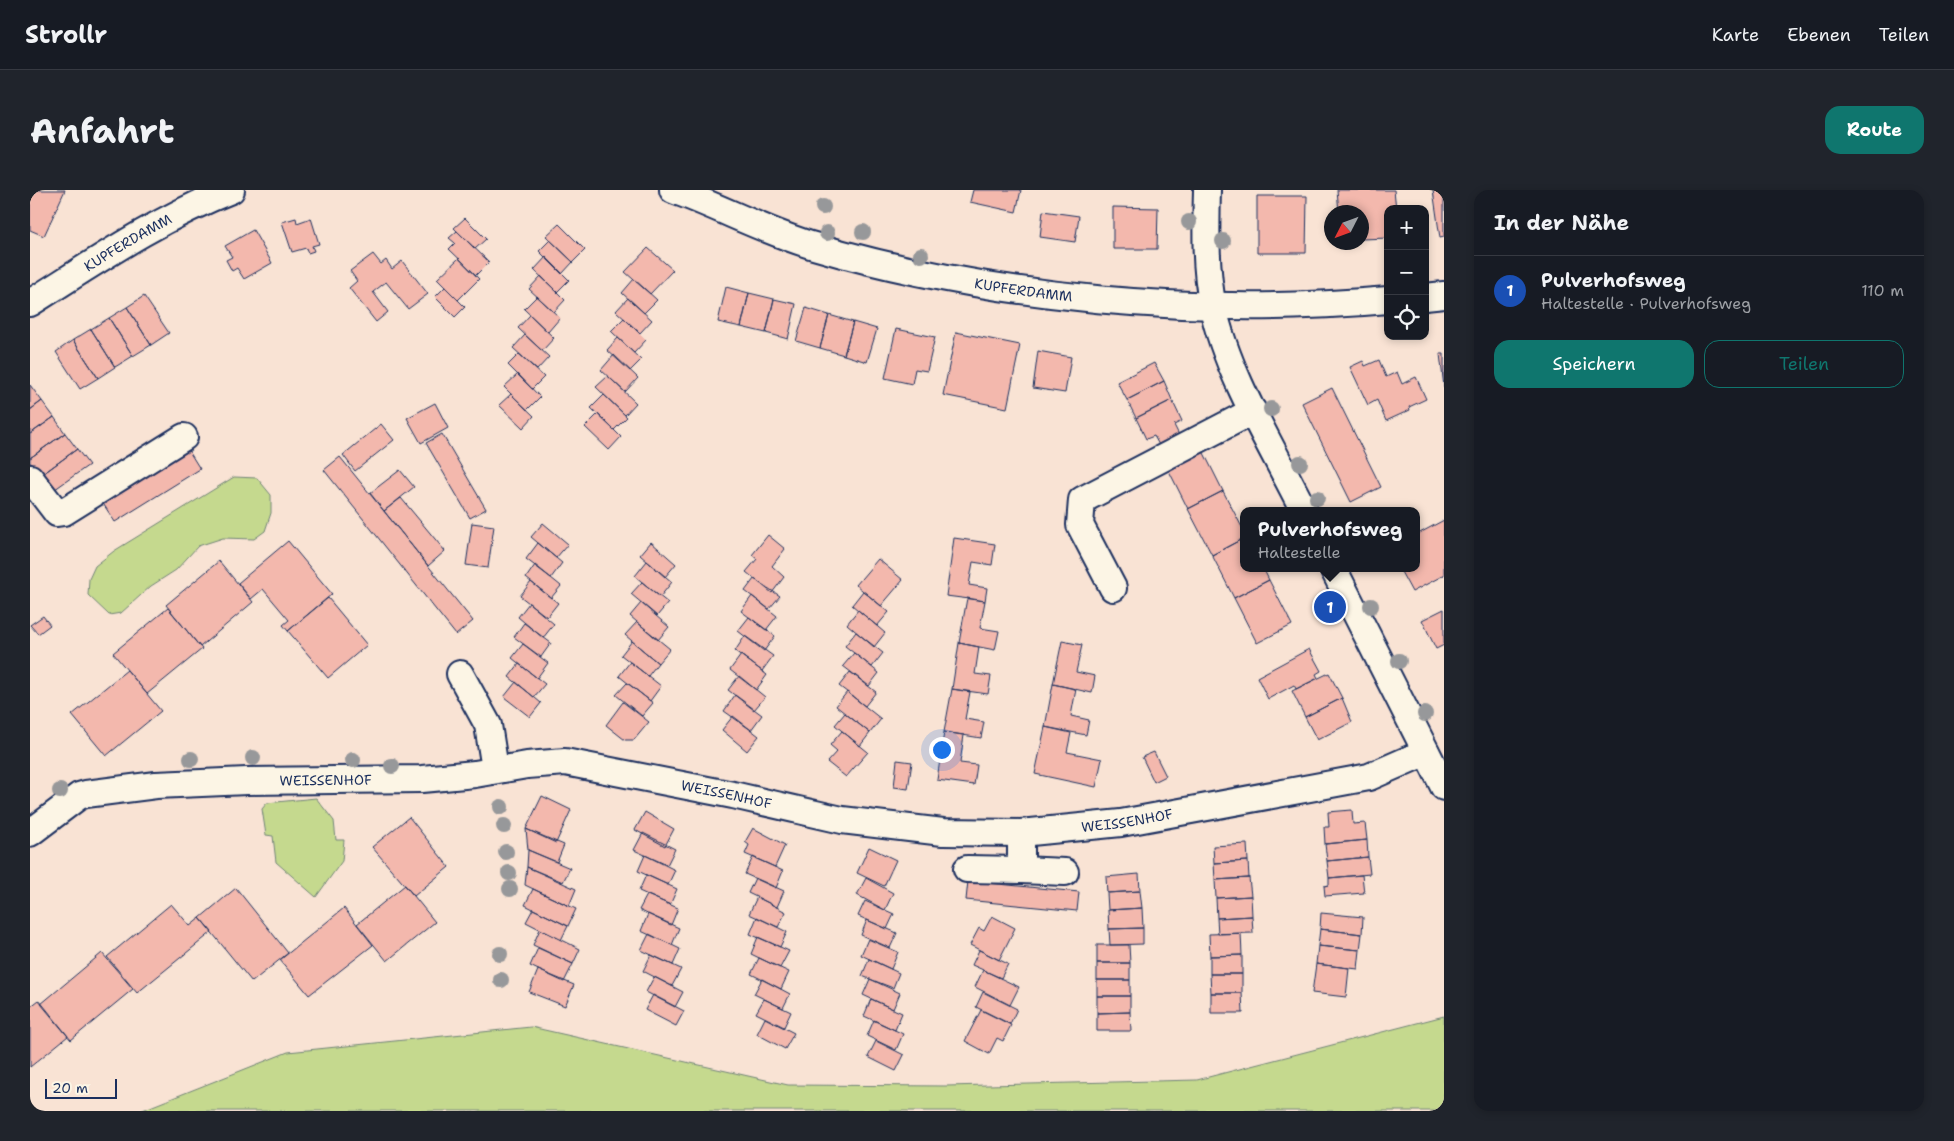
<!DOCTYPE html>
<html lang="de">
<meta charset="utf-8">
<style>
:root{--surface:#171b24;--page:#20242c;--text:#f1f3f6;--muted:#9ea1a6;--line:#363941;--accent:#0f766e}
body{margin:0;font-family:"Shantell Sans",sans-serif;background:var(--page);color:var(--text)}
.controls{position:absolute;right:15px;top:15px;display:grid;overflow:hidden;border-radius:10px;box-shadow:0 2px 8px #0003}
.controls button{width:45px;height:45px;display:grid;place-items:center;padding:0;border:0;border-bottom:1px solid var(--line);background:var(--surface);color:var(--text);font:25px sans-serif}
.compass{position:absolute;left:1294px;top:15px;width:45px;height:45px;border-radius:50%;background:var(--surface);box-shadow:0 2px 8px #0003;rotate:228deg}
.scale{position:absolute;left:15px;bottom:12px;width:72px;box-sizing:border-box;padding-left:5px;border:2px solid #1b2f5e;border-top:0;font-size:14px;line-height:18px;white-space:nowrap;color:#1b2f5e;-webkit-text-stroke:4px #fcf5e5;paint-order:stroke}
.you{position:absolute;left:911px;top:559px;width:18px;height:18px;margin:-12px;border:4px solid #fff;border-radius:50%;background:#1a73e8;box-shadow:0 0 0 8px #1a73e833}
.badge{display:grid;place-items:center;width:32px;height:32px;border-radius:50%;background:var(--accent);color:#fff;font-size:16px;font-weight:700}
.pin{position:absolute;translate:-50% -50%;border:2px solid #fff;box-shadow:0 1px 5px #0006}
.popup{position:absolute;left:1210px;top:317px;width:180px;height:65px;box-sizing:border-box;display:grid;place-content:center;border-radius:10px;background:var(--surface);filter:drop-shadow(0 1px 4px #0005);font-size:16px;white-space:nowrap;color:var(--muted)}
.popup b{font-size:19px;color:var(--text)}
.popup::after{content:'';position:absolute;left:50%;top:100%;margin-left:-10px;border:10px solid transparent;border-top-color:var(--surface)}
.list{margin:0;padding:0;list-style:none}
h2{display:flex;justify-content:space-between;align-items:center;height:65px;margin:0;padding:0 20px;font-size:21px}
h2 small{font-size:16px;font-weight:400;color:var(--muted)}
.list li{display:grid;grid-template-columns:32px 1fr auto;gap:15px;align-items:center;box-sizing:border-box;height:70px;padding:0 20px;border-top:1px solid var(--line)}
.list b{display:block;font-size:19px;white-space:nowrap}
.list p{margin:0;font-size:16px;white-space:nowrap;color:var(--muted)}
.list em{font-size:16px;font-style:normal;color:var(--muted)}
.actions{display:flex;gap:10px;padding:15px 20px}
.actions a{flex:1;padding:11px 0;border:1px solid var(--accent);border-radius:15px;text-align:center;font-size:18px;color:var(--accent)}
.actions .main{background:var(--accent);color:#fff}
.icon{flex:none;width:28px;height:28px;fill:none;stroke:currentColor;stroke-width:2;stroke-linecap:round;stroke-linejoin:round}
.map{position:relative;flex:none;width:1414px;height:921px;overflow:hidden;border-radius:15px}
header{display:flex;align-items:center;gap:30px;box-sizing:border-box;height:70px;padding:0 25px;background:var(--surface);border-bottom:1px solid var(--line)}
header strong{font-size:24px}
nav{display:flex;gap:28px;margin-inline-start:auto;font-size:18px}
.intro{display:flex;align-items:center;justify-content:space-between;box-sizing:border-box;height:120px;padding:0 30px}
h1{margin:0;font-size:35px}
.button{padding:12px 22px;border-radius:15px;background:var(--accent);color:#fff;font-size:18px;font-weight:700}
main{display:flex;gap:30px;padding:0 30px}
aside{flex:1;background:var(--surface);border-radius:15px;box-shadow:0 2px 8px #0003}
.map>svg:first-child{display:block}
</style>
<header>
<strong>Strollr</strong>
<nav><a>Karte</a><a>Ebenen</a><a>Teilen</a></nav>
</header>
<div class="intro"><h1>Anfahrt</h1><a class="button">Route</a></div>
<main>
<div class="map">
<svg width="1414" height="921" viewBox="0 0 1414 921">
<rect width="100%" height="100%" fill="#f9e3d4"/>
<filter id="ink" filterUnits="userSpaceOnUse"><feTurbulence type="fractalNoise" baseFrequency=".02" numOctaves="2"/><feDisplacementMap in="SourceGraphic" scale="10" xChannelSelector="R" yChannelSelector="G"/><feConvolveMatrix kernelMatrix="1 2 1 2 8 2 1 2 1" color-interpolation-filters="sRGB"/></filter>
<g filter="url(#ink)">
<path fill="#c5d98e" stroke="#708476" d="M204,287L227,288L241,305V323L235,341L224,349L193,348L168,356L146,380L121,396L91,423L79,425L58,405L59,389L65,376L84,361Z
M286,608L304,631L306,650H314L312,671L286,707L246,672L243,646L236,645L232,619L237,613Z
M1414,826V921H110L258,862L501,837L758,895L916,896L1167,890Z"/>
<path fill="#f3b8ad" stroke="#1b2f5e" d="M0,0H35L14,46L0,40Z
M943,0H991L986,22L940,12Z
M1307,0H1364L1366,19H1358V48L1332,49V22H1309Z
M1403,0H1414V47L1410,48Z
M1227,6H1277L1276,63H1227Z
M1083,17L1128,18L1127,59H1083Z
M1013,21L1049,26L1045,52L1010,47Z
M266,28L267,33L281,28L289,54L282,56L284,61L278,63L276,58L262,62L252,32Z
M435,28L456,49L445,59L424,38Z
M529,34L555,60L543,72L516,46Z
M223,40L242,73L214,89L207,78L202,81L196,70L202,67L195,56Z
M427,41L459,72L446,85L419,59L425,53L419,48Z
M520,50L543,72L532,84L509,61Z
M618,58L643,80L620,104L595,82Z
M343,64L351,74L356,70L362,79L372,71L398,104L378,119L356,92L343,102L358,122L346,132L319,98L327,91L320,81Z
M516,67L539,90L527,102L504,80Z
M429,68L449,89L428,110L407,89Z
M511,86L535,110L524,122L499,99Z
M604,89L627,110L614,123L592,103Z
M415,97L435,117L425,127L405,107Z
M696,97L719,103L711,137L688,132Z
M719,103L744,109L736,143L711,137Z
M114,106L139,143L121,155L97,117Z
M507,106L530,128L518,142L494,119Z
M598,108L622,130L610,143L586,121Z
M744,109L766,114L758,149L736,143Z
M97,117L121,155L103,166L79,128Z
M776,118L799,125L790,158L766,151Z
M500,125L524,148L512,161L488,138Z
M799,125L823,132L814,165L790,158Z
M79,128L103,166L85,177L61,139Z
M594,128L616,150L604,163L581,141Z
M823,132L847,139L837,172L814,165Z
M61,139L85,177L68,188L43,150Z
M866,139L905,147L897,181L885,179L882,194L855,188Z
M926,142L990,155L977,218L913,205Z
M495,145L519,167L507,180L483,158Z
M588,148L611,170L600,181L577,160Z
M43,150L68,188L50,199L26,162Z
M1008,161L1041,167L1035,203L1003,198Z
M489,164L514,187L502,199L478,175Z
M1410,164H1414V197Z
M584,165L608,188L595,202L571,180Z
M1349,170L1356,187L1367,182L1372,194L1386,187L1396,209L1379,217L1380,220L1356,231L1347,210L1338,215L1320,177L1333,171L1335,176Z
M1124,173L1134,191L1097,210L1087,192Z
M488,184L510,207L497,220L474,197Z
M578,186L606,213L595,225L566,197Z
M1134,191L1142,210L1106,228L1097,210Z
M0,195L12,211L0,220Z
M1302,198L1351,297L1321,312L1272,213Z
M481,204L504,226L493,238L469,215Z
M574,205L597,227L584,240L561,218Z
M1142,210L1152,231L1144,235L1149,245L1129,255L1124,246L1116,249L1106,228Z
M12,211L24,227L0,244V220Z
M405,213L418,238L391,253L377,228Z
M568,224L591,247L579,260L555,237Z
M24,227L35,243L0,268V244Z
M351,234L364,250L325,281L313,265Z
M35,243L47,259L10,286L0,272V268Z
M412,244L456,319L440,328L396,253Z
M157,258L170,279L85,332L72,312Z
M47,259L59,275L21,302L10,286Z
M1172,259L1193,301L1158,319L1137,277Z
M310,267L443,431L426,445L294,280Z
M370,280L384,297L354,321L340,303Z
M1193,301L1214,341V348L1182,365L1158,319Z
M371,308L415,361L398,376L354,321Z
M1414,330V385L1382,402L1369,378H1386V345Z
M442,333L464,336L458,378L436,375Z
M513,333L538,354L526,368L501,347Z
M738,345L755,359L742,376L754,387L742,403L716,382L727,369L722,365Z
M924,348L965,354L962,375L943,372L939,395L957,398L955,411L916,406Z
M1214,348V378H1233L1239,390L1204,408L1182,365Z
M258,351L302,404L258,441L253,435L259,430L233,399L221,409L208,393Z
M621,352L646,374L635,387L610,365Z
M508,353L532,373L521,388L496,369Z
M848,369L873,390L851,416L826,395Z
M189,371L223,412L170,457L136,415Z
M617,371L642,392L630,407L605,386Z
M505,375L531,396L521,408L496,388Z
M724,389L750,406L739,419L715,401Z
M1239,390L1262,435L1227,453L1204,408Z
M501,392L528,413L517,427L490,406Z
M612,392L638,413L627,426L601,404Z
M833,401L859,422L847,436L822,415Z
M722,406L747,426L736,440L711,421Z
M298,408L337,455L298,488L258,441Z
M937,408L955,411L950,438L969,441L965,460L929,453Z
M499,413L524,434L513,448L488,427Z
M611,413L639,437L628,450L600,426Z
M138,418L172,459L117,504L83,463Z
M1414,419V455L1406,459L1392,430Z
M828,420L855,443L844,457L817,434Z
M13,426L20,435L8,444L0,435Z
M719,427L745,446L734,461L708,441Z
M607,432L640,459L628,473L595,445Z
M494,433L521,453L511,467L484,447Z
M826,442L853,463L842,477L815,456Z
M715,446L743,466L732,481L705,461Z
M602,451L628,473L618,486L591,465Z
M1032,451L1052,455L1046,482L1065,486L1062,503L1023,494Z
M929,453L949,457L945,484L961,486L958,504L922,499Z
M493,454L518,473L507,488L482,468Z
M1279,459L1291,481L1286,484L1288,488L1266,499L1264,495L1238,509L1227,487Z
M824,463L849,483L839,496L813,476Z
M711,465L737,485L726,500L700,480Z
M600,472L631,496L620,511L589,486Z
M489,474L515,494L504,507L479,487Z
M97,480L131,521L76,566L42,525Z
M820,482L846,502L835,516L809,496Z
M1299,483L1312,508L1275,527L1262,501Z
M709,486L735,507L724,520L698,500Z
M486,492L511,513L500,527L474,507Z
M597,493L623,513L612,526L586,505Z
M1023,494L1046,499L1041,526L1059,530L1056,545L1015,537Z
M922,499L940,502L935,529L954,532L951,548L914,542Z
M817,502L851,529L840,543L806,516Z
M705,505L732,525L721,540L694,521Z
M1312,508L1322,532L1287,550L1275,527Z
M593,512L619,532L604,550H595L576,535Z
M815,523L840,543L830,556L805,535Z
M703,526L729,546L717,561L692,540Z
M1015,537L1041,543L1037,562L1072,569L1066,597L1005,584Z
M812,541L838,562L816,587L797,572L807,561L800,555Z
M914,542L934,545L930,573L947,575L944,595L907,590Z
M1124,562L1136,586L1124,592L1112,567Z
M867,570L882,572L878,599L864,597Z
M512,606L541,620L526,653L496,639Z
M1322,620L1323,634L1335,633L1337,650L1295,654L1294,637H1299L1298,622Z
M615,622L644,639L635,656L605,640Z
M379,627L419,677L384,706L342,657Z
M723,638L755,655L745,677L715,664L719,655L715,652Z
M496,639L534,655L527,672L498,660Z
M613,643L645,659L637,675L604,660Z
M1337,650L1338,667L1297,671L1295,654Z
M1217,654L1218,671L1184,673L1183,656Z
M839,657L866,670L854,696L827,683Z
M498,660L540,678L533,692L497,677Z
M615,665L645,680L638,695L608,681Z
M723,667L753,681L746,698L715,684Z
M1338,667L1340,684L1299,688L1297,671Z
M1218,671L1219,688L1185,690L1184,673Z
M497,677L546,699L539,716L495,695Z
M1109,684L1110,701L1077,703L1076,687Z
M616,685L647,699L640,715L609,701Z
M1332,685L1334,703L1295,706L1294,696L1299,695V688Z
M725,688L754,701L747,717L718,703Z
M836,688L863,703L855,720L827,705Z
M1219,688L1221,706L1186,708L1185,690Z
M938,691L1049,702L1047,721L936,710Z
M375,695L405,732L357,771L327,734Z
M206,698L258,763L222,792L170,728Z
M503,699L546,719L538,736L495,715Z
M1110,701L1112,718L1078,720L1077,703Z
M617,705L648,718L641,735L609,720Z
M1221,706L1222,726L1187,728L1186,708Z
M727,707L756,722L748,737L719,724Z
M835,711L864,724L857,739L828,726Z
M141,714L160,736L170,728L182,742L107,803L77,767Z
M314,718L343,755L279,805L250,770Z
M1112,718L1113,738L1079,739L1078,720Z
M503,719L538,736L531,750L496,732Z
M1291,723L1333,727L1332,744L1290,739Z
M618,724L649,738L642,755L611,741Z
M962,726L985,738L969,770L940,755L949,738L954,741Z
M1222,726L1223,743L1188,744L1187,728Z
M727,727L757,742L750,757L720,744Z
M837,730L867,743L860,758L831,745Z
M1113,738V754L1080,755L1079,739Z
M510,739L550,759L543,774L503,755Z
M1290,739L1332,744L1330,760L1288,756Z
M1211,743L1212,765L1180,766L1179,744Z
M619,744L650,759L643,775L611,760Z
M728,747L759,761L750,778L721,764Z
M838,749L868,762L861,779L831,765Z
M1067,755H1099L1100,773H1067Z
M1288,756L1330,760L1328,779L1286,774Z
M508,758L543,774L534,792L500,776Z
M949,760L978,774L971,788L942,775Z
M72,763L103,799L41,850L11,814Z
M621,765L651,779L642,796L613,781Z
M1212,765V784H1180V766Z
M729,768L759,782L751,799L721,784Z
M839,769L869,783L863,798L832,786Z
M1067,773H1100V790H1067Z
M1286,774L1319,778L1316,807L1282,803Z
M508,780L544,795L535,816L499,802Z
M953,780L989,797L980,815L945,797Z
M1180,784H1212V803H1181Z
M624,787L653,802L645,817L616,802Z
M732,789L760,804L753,818L724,804Z
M840,789L870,803L863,819L833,805Z
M1067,790H1100V806H1067Z
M953,802L987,819L980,834L946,817Z
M1181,803H1212L1213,823H1181Z
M623,805L654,821L646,836L615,820Z
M1067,806H1100V822L1067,823Z
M734,809L761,822L754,837L726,823Z
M841,809L872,823L865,840L834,826Z
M9,810L38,846L0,877V817Z
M951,820L981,835L973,851L967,848L959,864L935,851Z
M1100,822L1101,841H1067V823Z
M735,828L764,843L755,859L727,844Z
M844,830L873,844L866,860L837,846Z
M846,851L874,865L866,881L838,867Z"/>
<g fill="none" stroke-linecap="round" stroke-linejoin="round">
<defs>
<g id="minor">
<path id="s1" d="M643,0C690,17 736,42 784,56C965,109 1170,127 1358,110"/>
<path d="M1177,0C1176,39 1175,79 1183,117C1197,185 1243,258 1274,321"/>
<path d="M1395,107L1414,105"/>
<path id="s2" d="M0,113C65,72 129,28 201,0"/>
<path d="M0,288L27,323L34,322L154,247"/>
<path d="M1303,378L1414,597"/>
<path d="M1083,398L1050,335L1052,310L1223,221"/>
<path d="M430,484L458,535L465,579"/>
<path id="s3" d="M0,643L49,606L56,604L126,595L217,591L392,589L445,584L497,575L535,572L703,605L812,630L913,642L991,643L1091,633L1339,587L1396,562"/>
<path d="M937,679L991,680V643"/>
<path d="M991,680L1035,682"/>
</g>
</defs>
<use href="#minor" stroke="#1b2f5e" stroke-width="30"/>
<use href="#minor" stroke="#fcf5e5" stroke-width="26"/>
</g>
<g fill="#97989a">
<circle cx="793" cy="17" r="8"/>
<circle cx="1159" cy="32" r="8"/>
<circle cx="833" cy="42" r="8"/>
<circle cx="797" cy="43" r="8"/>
<circle cx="1193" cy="51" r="8"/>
<circle cx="891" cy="65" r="8"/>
<circle cx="1241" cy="219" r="8"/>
<circle cx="1270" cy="273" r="8"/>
<circle cx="1287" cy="308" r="8"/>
<circle cx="1341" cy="416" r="8"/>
<circle cx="1369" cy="471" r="8"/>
<circle cx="1395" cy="524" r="8"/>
<circle cx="223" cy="568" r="8"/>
<circle cx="161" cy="569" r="8"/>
<circle cx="323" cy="570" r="8"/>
<circle cx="362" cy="576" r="8"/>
<circle cx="30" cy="601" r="8"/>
<circle cx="471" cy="617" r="8"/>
<circle cx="474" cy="636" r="8"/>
<circle cx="476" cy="662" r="8"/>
<circle cx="479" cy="683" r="8"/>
<circle cx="480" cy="699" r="8"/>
<circle cx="470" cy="764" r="8"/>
<circle cx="471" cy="790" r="8"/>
</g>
</g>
<g text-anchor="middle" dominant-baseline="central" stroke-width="4.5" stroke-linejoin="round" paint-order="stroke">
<g font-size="14" fill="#1b2f5e" stroke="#fcf5e5">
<text stroke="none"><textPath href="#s2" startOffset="115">KUPFERDAMM</textPath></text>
<text stroke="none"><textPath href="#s1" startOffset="366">KUPFERDAMM</textPath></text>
<text stroke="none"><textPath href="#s3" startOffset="309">WEISSENHOF</textPath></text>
<text stroke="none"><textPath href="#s3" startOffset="714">WEISSENHOF</textPath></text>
<text stroke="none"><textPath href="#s3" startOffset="1119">WEISSENHOF</textPath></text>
</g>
</g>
</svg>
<div class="controls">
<button>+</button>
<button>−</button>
<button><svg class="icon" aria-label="locate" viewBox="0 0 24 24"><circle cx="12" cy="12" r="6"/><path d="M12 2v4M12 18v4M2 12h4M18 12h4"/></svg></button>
</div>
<svg class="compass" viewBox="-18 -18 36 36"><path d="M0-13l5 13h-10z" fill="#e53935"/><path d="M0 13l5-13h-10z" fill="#9ea1a6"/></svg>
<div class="scale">20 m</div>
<div class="you"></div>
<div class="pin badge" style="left:1300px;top:417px;background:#1a4fb4">1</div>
<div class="popup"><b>Pulverhofsweg</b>Haltestelle</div>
</div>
<aside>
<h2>In der Nähe<small></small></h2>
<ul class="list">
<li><span class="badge" style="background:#1a4fb4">1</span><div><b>Pulverhofsweg</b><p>Haltestelle · Pulverhofsweg</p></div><em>110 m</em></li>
</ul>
<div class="actions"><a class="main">Speichern</a><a>Teilen</a></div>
</aside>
</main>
